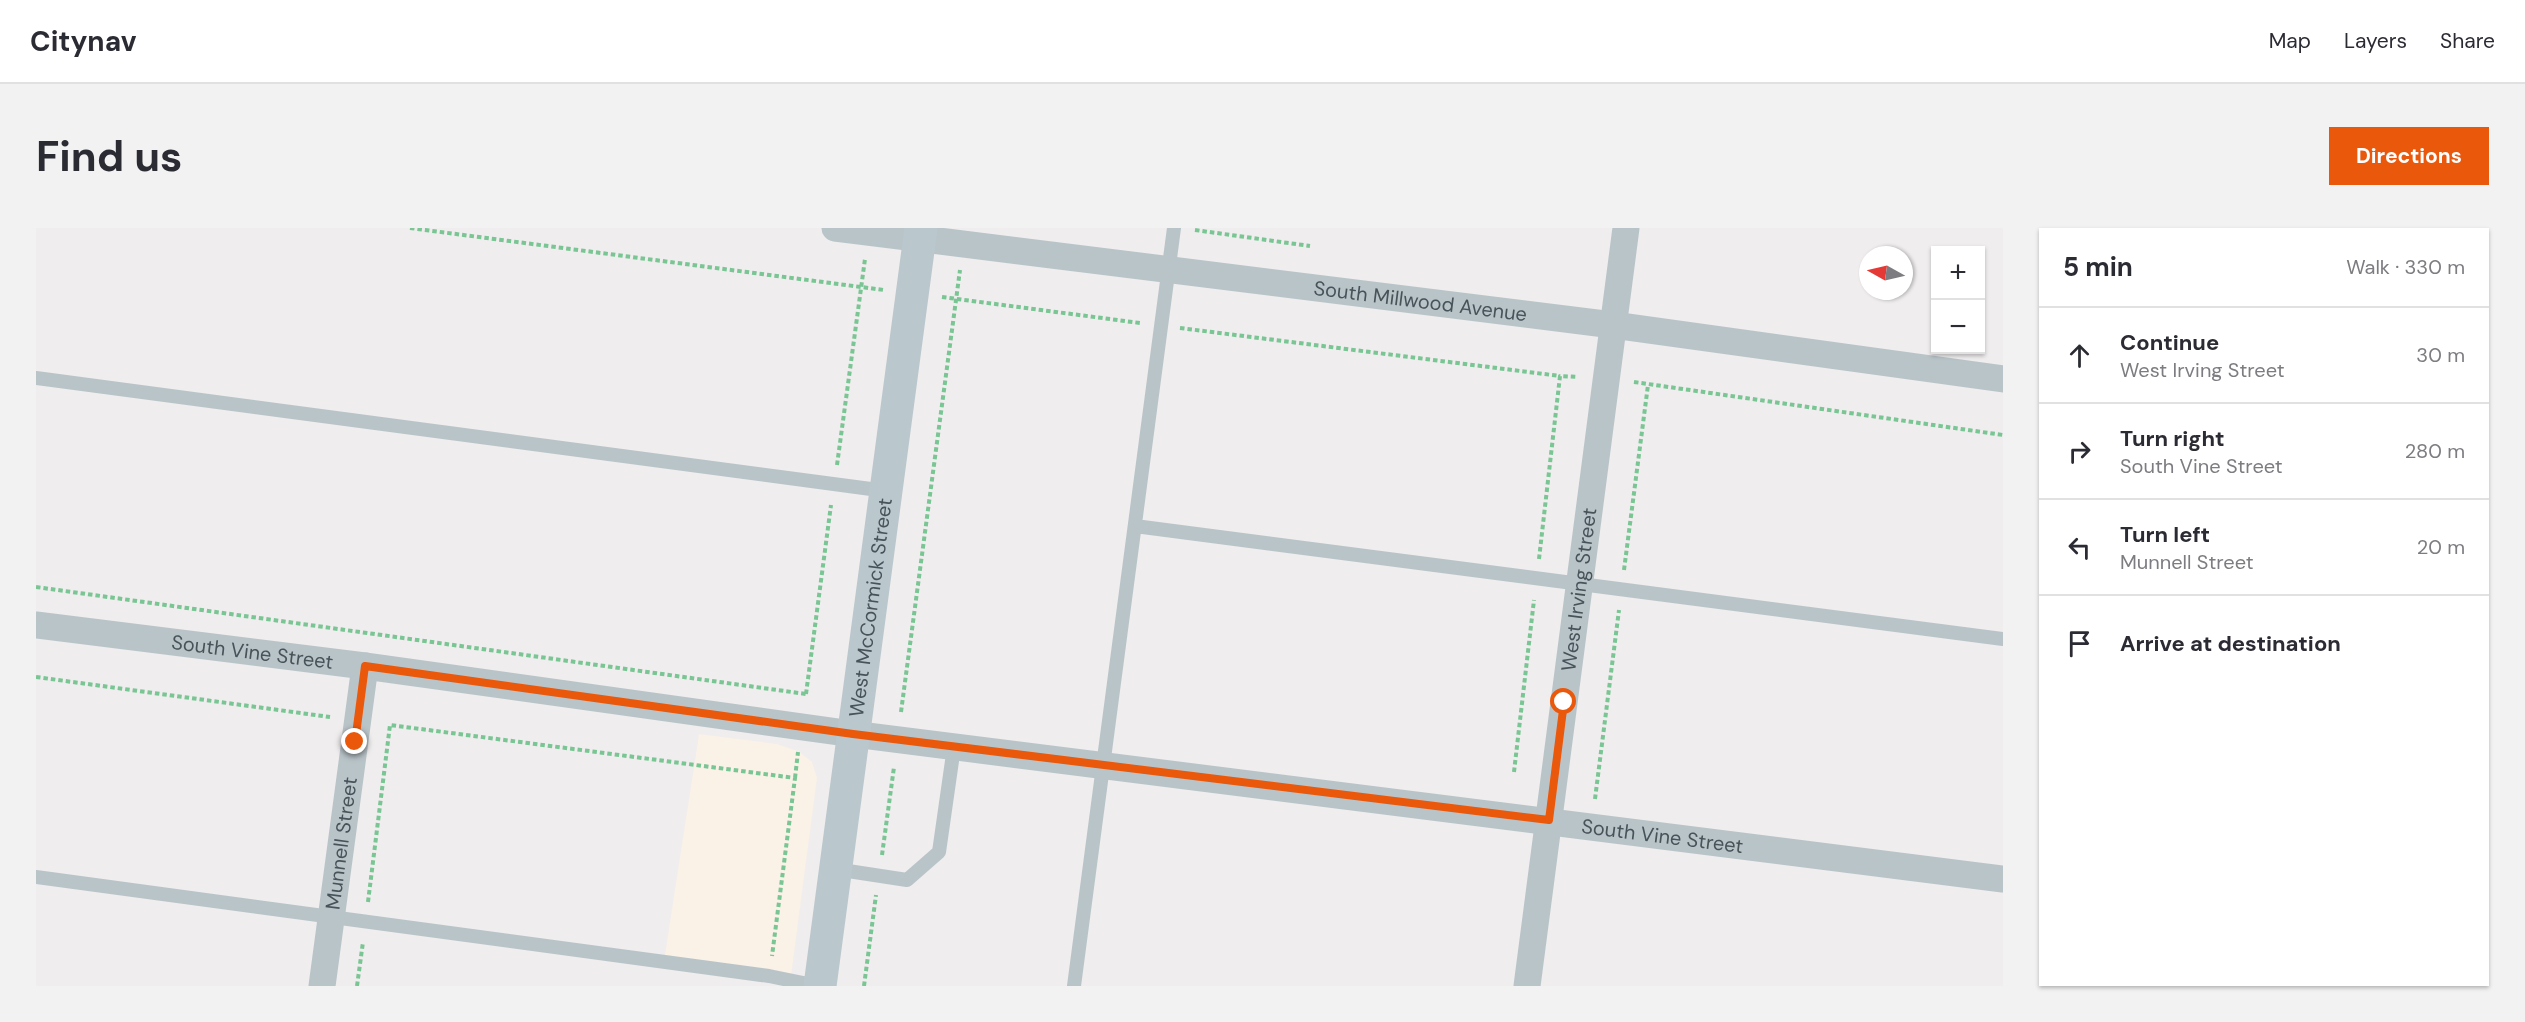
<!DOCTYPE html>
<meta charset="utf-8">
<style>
:root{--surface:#fff;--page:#f2f2f3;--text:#2b2b33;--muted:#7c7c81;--line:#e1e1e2;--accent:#ea580c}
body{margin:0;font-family:"DM Sans",sans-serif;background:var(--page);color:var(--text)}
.controls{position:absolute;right:18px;top:18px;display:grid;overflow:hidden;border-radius:0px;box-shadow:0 2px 4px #0004}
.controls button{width:54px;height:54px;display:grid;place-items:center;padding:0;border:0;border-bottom:2px solid var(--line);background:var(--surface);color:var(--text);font:30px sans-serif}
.compass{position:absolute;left:1823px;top:18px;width:54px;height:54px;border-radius:50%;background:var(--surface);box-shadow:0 2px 4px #0004;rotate:278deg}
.stop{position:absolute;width:18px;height:18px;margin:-14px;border:4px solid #ea580c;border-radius:50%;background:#fff}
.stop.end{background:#ea580c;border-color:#fff;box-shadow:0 2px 6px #0008}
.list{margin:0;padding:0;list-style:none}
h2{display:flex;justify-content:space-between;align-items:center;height:78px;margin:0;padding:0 24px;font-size:26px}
h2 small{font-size:20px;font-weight:400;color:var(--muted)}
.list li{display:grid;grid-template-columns:39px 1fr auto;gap:18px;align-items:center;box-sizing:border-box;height:96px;padding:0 24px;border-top:2px solid var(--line)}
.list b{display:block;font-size:22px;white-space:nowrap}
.list p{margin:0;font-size:20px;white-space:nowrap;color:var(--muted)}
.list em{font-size:20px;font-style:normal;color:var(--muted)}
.icon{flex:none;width:33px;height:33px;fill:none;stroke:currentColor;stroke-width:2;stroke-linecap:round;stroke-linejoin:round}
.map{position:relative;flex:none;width:1967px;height:758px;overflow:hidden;border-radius:0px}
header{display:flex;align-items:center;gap:36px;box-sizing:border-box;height:84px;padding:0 30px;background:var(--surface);border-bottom:2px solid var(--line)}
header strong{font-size:28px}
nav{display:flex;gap:33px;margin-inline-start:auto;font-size:21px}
.intro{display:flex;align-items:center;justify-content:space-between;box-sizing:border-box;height:144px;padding:0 36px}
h1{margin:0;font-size:42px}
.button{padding:15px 27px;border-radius:0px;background:var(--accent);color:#fff;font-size:21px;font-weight:700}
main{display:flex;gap:36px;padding:0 36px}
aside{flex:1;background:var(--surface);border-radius:0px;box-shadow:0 2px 4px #0004}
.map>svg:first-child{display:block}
</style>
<header>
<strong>Citynav</strong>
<nav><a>Map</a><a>Layers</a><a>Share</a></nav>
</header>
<div class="intro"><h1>Find us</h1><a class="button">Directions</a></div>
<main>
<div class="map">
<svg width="1967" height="758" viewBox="0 0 1967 758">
<rect width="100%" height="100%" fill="#efeded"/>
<path fill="#faf1e7" d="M663,506L741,516L762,523L776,534L781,550L755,748L628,733Z"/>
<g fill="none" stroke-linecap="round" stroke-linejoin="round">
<path stroke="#79c593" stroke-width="4" stroke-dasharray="4.5 3" stroke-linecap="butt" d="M374,0L848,62
M1159,2L1274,18
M906,69L1104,95
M1144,100L1524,148
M1598,154L1967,207
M801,237L829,31
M1503,331L1524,148L1542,149
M1588,342L1612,157
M0,359L770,466
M0,449L294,489
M770,466L795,277
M865,484L924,42
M1478,544L1498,372
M759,550L762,524
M1559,571L1583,382
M846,627L858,539
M332,674L354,497L759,550L736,728
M321,758L327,714
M828,758L840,667"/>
<path stroke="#b9c4c9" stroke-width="14" d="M0,150L850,263
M1099,298L1967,411
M799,641L871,652L903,624L918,519
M0,649L733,748L782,758
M1038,758L1138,0"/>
<g stroke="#b9c4c9" stroke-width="27">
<path id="s1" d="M799,0L1577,97L1967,151"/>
<path id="s2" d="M0,397L329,438L817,506L1967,651"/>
<path id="s3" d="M286,758L329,438"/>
<path id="s4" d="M1491,758L1590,0"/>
</g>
<path stroke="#bac7cd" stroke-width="33" id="s5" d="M784,758L885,0"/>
</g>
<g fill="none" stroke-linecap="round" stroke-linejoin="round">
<path stroke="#ea580c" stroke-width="8" d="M319,514L329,438L817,506L1513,592L1528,474"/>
</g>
<g text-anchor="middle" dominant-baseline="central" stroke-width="6" stroke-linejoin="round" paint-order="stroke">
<g font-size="20" fill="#475359" stroke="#fff">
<text stroke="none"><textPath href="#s1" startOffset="590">South Millwood Avenue</textPath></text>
<text stroke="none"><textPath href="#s4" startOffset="400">West Irving Street</textPath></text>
<text stroke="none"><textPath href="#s5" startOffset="382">West McCormick Street</textPath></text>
<text stroke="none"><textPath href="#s2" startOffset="218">South Vine Street</textPath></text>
<text stroke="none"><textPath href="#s2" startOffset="1640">South Vine Street</textPath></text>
<text stroke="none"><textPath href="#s3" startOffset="144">Munnell Street</textPath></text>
</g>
</g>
</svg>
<div class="controls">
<button>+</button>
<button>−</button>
</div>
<svg class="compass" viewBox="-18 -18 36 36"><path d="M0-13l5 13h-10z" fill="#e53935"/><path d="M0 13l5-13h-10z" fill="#7c7c81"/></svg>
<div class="stop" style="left:1528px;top:474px"></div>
<div class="stop end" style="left:319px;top:514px"></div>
</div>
<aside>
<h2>5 min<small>Walk · 330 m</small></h2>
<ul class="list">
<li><svg class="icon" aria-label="ahead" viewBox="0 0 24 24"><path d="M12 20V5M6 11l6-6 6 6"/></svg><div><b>Continue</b><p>West Irving Street</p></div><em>30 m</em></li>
<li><svg class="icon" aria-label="right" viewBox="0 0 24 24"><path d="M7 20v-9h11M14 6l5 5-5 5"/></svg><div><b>Turn right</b><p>South Vine Street</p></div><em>280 m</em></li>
<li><svg class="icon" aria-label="left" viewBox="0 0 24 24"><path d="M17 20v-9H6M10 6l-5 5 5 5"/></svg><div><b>Turn left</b><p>Munnell Street</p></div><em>20 m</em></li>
<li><svg class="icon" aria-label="arrive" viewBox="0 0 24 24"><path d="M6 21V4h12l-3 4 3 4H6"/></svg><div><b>Arrive at destination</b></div></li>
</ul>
</aside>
</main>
